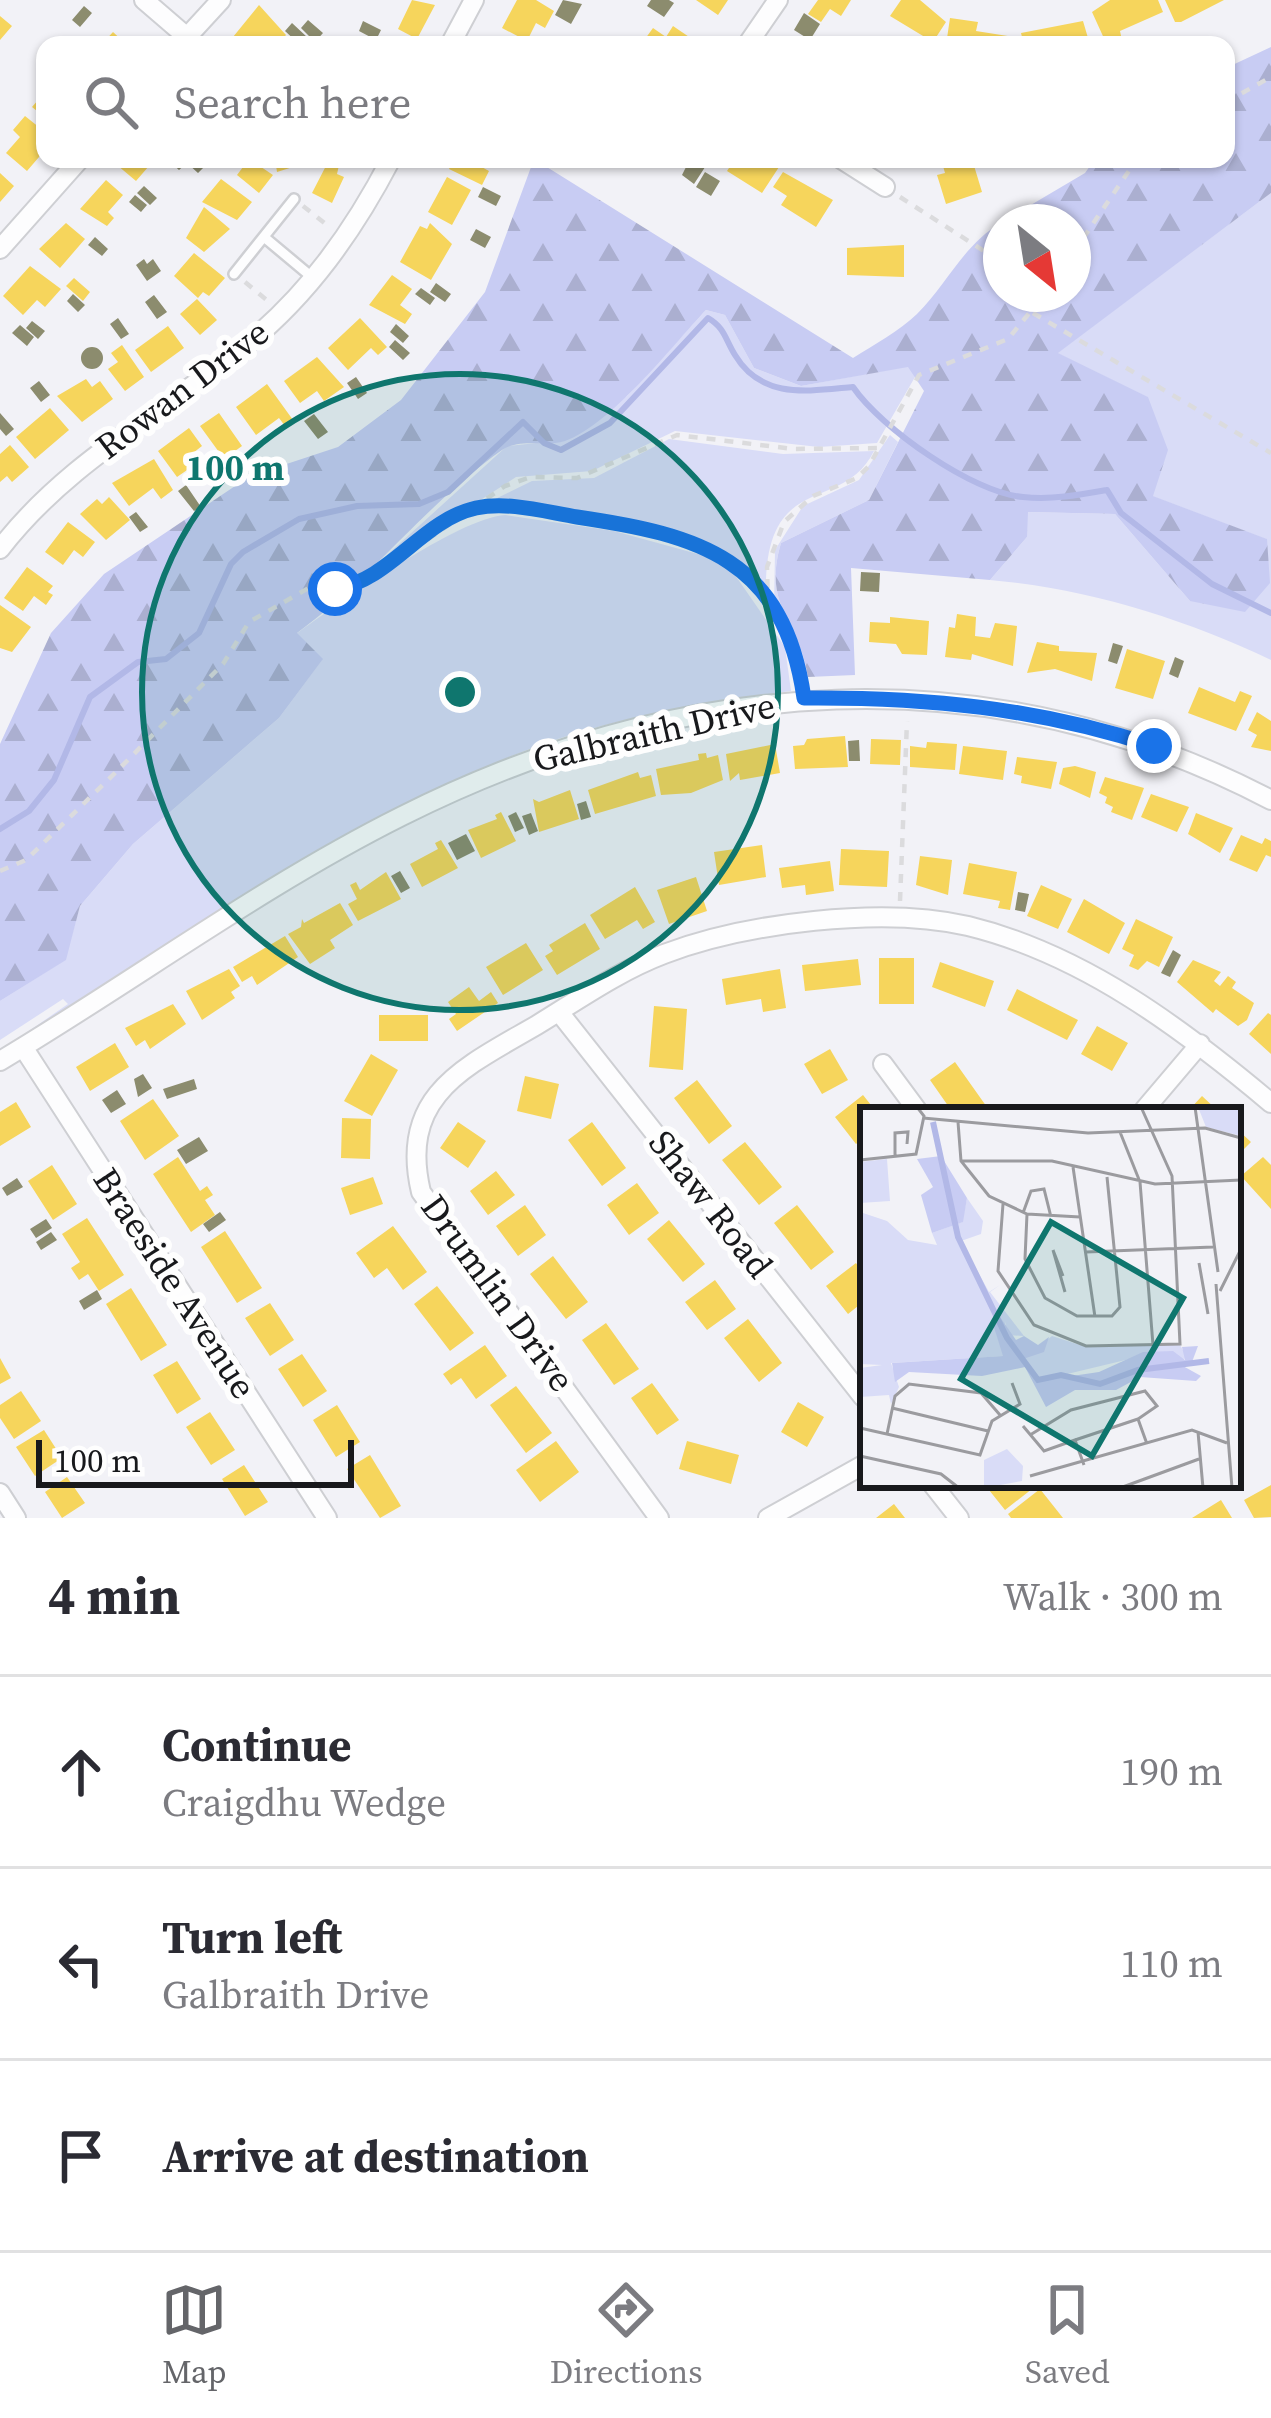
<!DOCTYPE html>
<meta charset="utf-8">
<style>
:root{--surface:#fff;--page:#f7f7f7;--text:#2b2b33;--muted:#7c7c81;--line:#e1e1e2;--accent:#646569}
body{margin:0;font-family:"Source Serif 4",serif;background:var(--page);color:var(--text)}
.compass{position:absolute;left:983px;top:204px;width:108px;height:108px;border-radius:50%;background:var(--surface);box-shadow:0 3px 9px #0004;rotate:150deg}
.scale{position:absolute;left:36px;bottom:30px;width:318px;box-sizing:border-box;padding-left:12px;border:6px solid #18191c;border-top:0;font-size:33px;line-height:42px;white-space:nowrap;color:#18191c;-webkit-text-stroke:9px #fefefe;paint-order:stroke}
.stop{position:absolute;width:36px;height:36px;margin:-27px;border:9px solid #1a73e8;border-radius:50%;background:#fff}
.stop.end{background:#1a73e8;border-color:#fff;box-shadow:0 3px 12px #0008}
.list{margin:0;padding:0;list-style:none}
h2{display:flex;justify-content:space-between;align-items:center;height:156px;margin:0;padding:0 48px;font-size:51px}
h2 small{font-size:39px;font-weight:400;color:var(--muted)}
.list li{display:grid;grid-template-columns:78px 1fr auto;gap:36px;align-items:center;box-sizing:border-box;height:192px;padding:0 48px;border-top:3px solid var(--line)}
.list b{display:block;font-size:45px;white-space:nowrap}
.list p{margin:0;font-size:39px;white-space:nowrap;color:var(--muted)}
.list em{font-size:39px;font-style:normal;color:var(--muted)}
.icon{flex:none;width:66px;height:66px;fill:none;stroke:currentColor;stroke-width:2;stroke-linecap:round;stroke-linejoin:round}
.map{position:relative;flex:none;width:1271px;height:1518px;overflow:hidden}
.search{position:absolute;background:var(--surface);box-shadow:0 3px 9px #0004;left:36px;right:36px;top:36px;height:132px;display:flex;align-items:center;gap:30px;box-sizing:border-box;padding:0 42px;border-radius:24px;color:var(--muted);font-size:45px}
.sheet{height:732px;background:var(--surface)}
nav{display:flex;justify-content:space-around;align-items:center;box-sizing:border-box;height:168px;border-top:3px solid var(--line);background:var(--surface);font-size:33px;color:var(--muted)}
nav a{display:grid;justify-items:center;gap:6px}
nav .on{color:var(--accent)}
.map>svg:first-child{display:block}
</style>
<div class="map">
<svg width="1271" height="1518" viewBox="0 0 1271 1518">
<defs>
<pattern id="forest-firs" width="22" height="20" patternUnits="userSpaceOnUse" patternTransform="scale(3)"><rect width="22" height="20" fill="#c8ccf3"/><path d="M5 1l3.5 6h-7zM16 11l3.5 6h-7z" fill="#abafd0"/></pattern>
</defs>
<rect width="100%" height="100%" fill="#f2f2f7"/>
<path fill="#d9dcf7" d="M1271,193V660C1182,618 1089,589 990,580L1027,537V512L1115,514L1190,601L1266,539L1152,496L1147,397L1057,353Z
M706,310L725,315L754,368L801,386L909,366L915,377L877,443L819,447L675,431L592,471L516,477L366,574L507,446L566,440L627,396Z
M890,435L898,442L869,500L781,543C762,608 799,620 808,677L803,678L798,648L774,610L775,550L803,506L859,480Z
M669,439L783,454L874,451C842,516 762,467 766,598C695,503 586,528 487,503L532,481L594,478Z
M505,515L614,531L716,559L735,575L785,647L791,691C697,703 595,721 507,758C326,833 167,951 0,1051L68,1004L63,999L0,1040V1001L65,960L80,906L133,844L279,718L322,660L296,634C339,603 458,518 505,515Z"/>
<path fill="url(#forest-firs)" d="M1271,47V193L1058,353L1148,397L1168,450L1153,496L1267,539L1270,583L1245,612L1190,601L1115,514L1028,512L1027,537L990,580L851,568L855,675L808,677C799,619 762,608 781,543L869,500L924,391L908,367L801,386L754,368L725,315L706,310C671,347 612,424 565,441C546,447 520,438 502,450C427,503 371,579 297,633L323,659L279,718L133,844L80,906L66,960L0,1001V744L51,633L104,574L250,476L338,447L401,400L485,292L534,159L853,358C874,345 899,331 917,314C948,283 964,244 1001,223V294H1073V222H1002L1085,173L1095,159H1226V68Z"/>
<path fill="#f6d55c" d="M412,0L435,5L417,39L398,29Z
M517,0H536L554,11L545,28L536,23L527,41L502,28Z
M696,0H728L718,15Z
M818,0H851L841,16L830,9L821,22L808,14Z
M901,0H920L946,22L933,42L890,16Z
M1110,0H1158L1163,12L1120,31L1123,45H1107L1092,12Z
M1165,0H1224L1181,22H1175Z
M259,5L286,35L277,45H242L233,37Z
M0,16L12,26L0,40Z
M950,18L978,22L976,31L1014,37L1013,45H946Z
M1083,21L1088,38L1080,40L1081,45H1024L1021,33Z
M673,26L701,45H655L645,39L653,28L666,37Z
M113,32L127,45H101Z
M45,92V112L42,115L32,107Z
M25,116L45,132V150L27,171L6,153L20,137L13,130Z
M122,159H155L136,181L117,165Z
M249,159L273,175L259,193L237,175Z
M275,159H311L312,161L277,172Z
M443,159H481L478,165L489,171L482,185L449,169L452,163Z
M735,159H767L779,167L762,193L727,171Z
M941,159H972L982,192L946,204L937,175L945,173Z
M329,160L340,161L337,174L344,177L332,203L312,193Z
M783,172L833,200L816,227L781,205L787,196L773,187Z
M0,173L14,186L0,202Z
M447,177L471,190L452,225L428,212Z
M221,179L252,202L237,220L202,202Z
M106,180L123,195L108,212L114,218L107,226L80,209Z
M204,207L230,229L204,252L186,238Z
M66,223L85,239L60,268L39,249Z
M430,223L452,244L431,280L400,262L420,226L427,229Z
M904,245V277L847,275V248Z
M194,253L225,278L209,296L203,292L198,298L174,276Z
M30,266L61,289L45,307L37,300L23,315L3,296Z
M392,275L412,289L400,305L412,314L405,324L369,305Z
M74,278L90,292L83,301L66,286Z
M197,299L217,320L200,335L180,314Z
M360,318L387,347L378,355L371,348L348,370L328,348Z
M168,326L184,348L151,372L135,350Z
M122,345L144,377L125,391L108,369L118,362L111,353Z
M317,357L344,387L324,401L317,391L300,403L284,381Z
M86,379L92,387L100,381L113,399L82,422L57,396Z
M267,384L293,420L285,426L279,418L256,435L236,407Z
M50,408L69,430L35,459L16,437Z
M219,413L242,446L224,459L200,426Z
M189,428L202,446L184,460L190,468L177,477L158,451Z
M10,445L29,467L12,482L7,476L0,482V454Z
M154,459L173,490L161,499L153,488L129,506L112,483Z
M109,497L130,520L106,540L80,514L97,499L102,504Z
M68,522L95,542L83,557L74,550L63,565L45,552Z
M27,567L53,586L48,592L53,595L46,605L34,596L23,611L4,598Z
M0,605L31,627L12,652L0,648Z
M957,614L976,617L975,636L990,638L995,623L1017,626L1013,666L972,654L971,660L945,657L949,627L955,628Z
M890,617L929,621L927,655L902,654L896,644L869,642L870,622L890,623Z
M1037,642L1059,646V651L1097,653L1092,681L1055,669L1027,673Z
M1127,649L1165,661L1153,699L1115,688Z
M1199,687L1235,702L1240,691L1252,696L1236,731L1188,713Z
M1257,712L1271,721V751L1251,747L1257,735L1248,730Z
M845,736L848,767L795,769L793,746L804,745L807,739Z
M871,739L901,740L900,765L870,764Z
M927,742L957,744L955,770L910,767V746L926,748Z
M775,744L780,773L740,780L739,773L730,781L726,754Z
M963,746L1007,751L1003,780L959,774Z
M706,753L707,758L718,755L723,780L691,793L661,795L656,769L699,760L698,754Z
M1017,757L1057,762L1051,789L1021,783L1022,776L1014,774Z
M1075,766L1096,772L1090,798L1059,784L1063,768Z
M638,772L640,778L651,775L656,796L595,814L588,790Z
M1105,777L1144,788L1132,820L1111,812L1113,807L1105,803L1107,797L1099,793Z
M570,790L579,819L539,832L533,799L539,802Z
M1151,794L1189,807L1177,832L1141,817Z
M501,812L516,841L481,858L468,830L497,819L495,815Z
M1196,813L1233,828L1220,853L1188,834Z
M1241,835L1262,844L1265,838L1271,841V857L1266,855L1257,872L1229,860Z
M441,840L458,868L422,887L410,864L438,849L435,843Z
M762,845L766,877L719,885L714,852Z
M841,849L889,851L887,887L839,885Z
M920,856L952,860L948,895L916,885Z
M830,861L834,891L806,895L805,885L782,888L779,868Z
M969,863L1017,872L1010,910L998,908L1000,901L963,894Z
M386,872L401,899L358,921L348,904L357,899L350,885L356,882L360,890Z
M696,877L707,911L669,924L657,890Z
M1041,885L1072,899L1058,929L1027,916Z
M635,887L655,922L643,929L637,920L605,939L590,915Z
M1084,899L1125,923L1109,954L1067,932Z
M340,903L353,925L330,940L335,948L310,964L288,934L301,927L302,919L304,923Z
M1136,919L1173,937L1159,967L1147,961L1138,970L1129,966L1134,955L1122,949Z
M585,923L600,949L557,975L545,956L553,951L549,945Z
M285,936L298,957L257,985L252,976L242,982L233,967Z
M526,943L543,970L503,995L486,967Z
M879,958H914V1004H879Z
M858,959L861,985L805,991L802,965Z
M1193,960L1221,972L1214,981L1220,986L1228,976L1236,982L1232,988L1254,1003L1247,1020L1238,1026L1216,1009L1213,1013L1177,982Z
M940,962L994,981L985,1007L932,987Z
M229,969L240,986L231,992L235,998L202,1020L186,991Z
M780,969L786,1008L763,1012L761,999L726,1005L722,979Z
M469,987L479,1001L491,992L498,1003L457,1031L449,1019L456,1014L448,1002Z
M1017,989L1078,1020L1067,1040L1007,1010Z
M173,1004L186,1024L150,1049L145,1040L136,1046L125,1028Z
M654,1006L687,1009L683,1070L649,1067Z
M1268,1013L1271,1015V1054L1249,1034Z
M379,1015H428V1041H379Z
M1097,1026L1128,1043L1112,1071L1081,1054Z
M115,1043L129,1067L90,1091L76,1067Z
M830,1049L848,1080L822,1094L804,1064Z
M371,1054L398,1070L372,1116L344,1101Z
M955,1062L989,1110H951L930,1080Z
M525,1076L559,1084L551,1119L517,1111Z
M697,1080L732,1126L709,1144L674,1098Z
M863,1095L875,1110H863V1138L856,1144L835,1117Z
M1202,1096L1217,1110H1189Z
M153,1099L179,1136L145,1160L120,1121Z
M16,1102L31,1127L0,1146V1112Z
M342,1118L371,1119L370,1159L341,1158Z
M458,1122L486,1141L468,1168L440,1148Z
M592,1122L626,1168L602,1186L568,1140Z
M1238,1130L1251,1142L1238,1155Z
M745,1142L782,1187L759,1205L722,1160Z
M178,1157L200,1191L207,1186L213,1195L205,1200L215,1215L191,1232L153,1174Z
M1263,1157L1271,1165V1209L1241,1176Z
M52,1165L77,1204L53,1220L28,1181Z
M496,1171L515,1195L488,1215L470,1191Z
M373,1177L383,1204L350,1215L341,1188Z
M637,1183L659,1213L629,1235L607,1205Z
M525,1205L546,1235L518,1256L496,1226Z
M797,1205L834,1252L811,1270L774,1223Z
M87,1218L124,1275L99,1291L88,1274L79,1280L71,1268L80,1262L62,1234Z
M669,1220L705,1264L683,1282L647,1239Z
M393,1226L427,1272L403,1290L387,1268L374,1278L356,1253Z
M225,1231L262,1288L237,1303L201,1247Z
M553,1256L588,1302L566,1319L530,1274Z
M856,1263L863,1273V1302L848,1314L826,1286Z
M715,1280L736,1309L707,1330L685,1302Z
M437,1286L474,1333L450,1351L414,1304Z
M131,1288L167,1345L141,1361L106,1304Z
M270,1303L294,1340L270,1356L245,1318Z
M748,1319L782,1363L759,1382L724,1338Z
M606,1323L639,1369L614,1385L582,1340Z
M485,1345L507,1376L476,1399L461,1378L451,1385L443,1374Z
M302,1354L327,1391L303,1407L278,1369Z
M0,1358L11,1378L0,1384Z
M177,1361L201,1399L177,1414L153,1375Z
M652,1383L679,1420L657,1435L631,1398Z
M516,1386L552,1433L526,1453L490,1405Z
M21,1391L41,1421L14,1439L0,1418V1405Z
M798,1402L824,1417L807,1447L781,1432Z
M337,1405L360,1442L336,1457L313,1420Z
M210,1412L235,1450L211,1465L186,1427Z
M44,1430L62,1458L35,1476L16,1447Z
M556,1441L579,1472L540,1502L516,1470Z
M687,1441L739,1455L731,1484L679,1469Z
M370,1455L401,1506L380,1518L347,1469Z
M244,1465L268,1502L245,1516L222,1479Z
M67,1477L85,1503L62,1518L45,1492Z
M985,1485H1037L1005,1510Z
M1271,1485V1517L1254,1518L1244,1500Z
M1040,1489L1063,1518H1011L1008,1514Z
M1221,1500L1232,1518H1192Z
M894,1504L905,1518H876Z"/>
<path fill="#8c8c6e" d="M563,0L582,4L571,24L555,15Z
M651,0H669L674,3L664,17L647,6Z
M84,6L92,13L80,27L72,20Z
M804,13L820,24L810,40L794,30Z
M308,20L323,33L315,42L301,28Z
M363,21L381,30L376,40L359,31Z
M292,23L307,37L300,45L285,31Z
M167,159H203L208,163L198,173L187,163L179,170Z
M690,159L709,161L694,184L682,175Z
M705,172L720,181L711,196L696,187Z
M144,186L157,198L150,205L137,193Z
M483,187L501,196L496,206L478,197Z
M135,195L147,205L141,212L129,202Z
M476,229L491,237L485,248L470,240Z
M95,237L108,249L102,256L88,245Z
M144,259L147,264L153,259L161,271L147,281L136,265Z
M436,283L451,294L445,302L430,292Z
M421,288L435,298L430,305L415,294Z
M73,294L85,305L78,312L67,301Z
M154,295L167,312L157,319L145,302Z
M118,318L129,334L121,339L110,324Z
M32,321L45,331L38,339L26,328Z
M396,324L409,336L403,343L390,332Z
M20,325L34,337L27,346L12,333Z
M395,340L410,353L403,360L389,347Z
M81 358a11 11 0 1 1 22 0a11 11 0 1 1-22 0Z
M356,377L367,393L358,399L347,383Z
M39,381L50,395L41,402L30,388Z
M0,413L14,429L6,436L0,429Z
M314,414L328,432L318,439L304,421Z
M186,485L201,507L194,511L178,491Z
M136,512L148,527L140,532L129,517Z
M861,572L880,573L879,592L860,591Z
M1113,643L1123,646L1117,664L1108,661Z
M1175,657L1184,661L1178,678L1169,674Z
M859,740L860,761H849L848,741Z
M586,801L591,817L581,820L577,804Z
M516,812L524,828L515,832L508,816Z
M531,813L538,831L529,835L522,816Z
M466,834L475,851L457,860L448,843Z
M400,871L410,888L401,893L391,876Z
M1018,892L1029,894L1025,912L1015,910Z
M1173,950L1181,955L1170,977L1161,973Z
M143,1074L152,1088L138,1097L134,1079Z
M194,1079L197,1089L167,1099L163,1089Z
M117,1090L126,1104L111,1113L102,1100Z
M199,1137L208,1151L186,1164L177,1150Z
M17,1178L23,1187L7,1196L2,1188Z
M220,1212L226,1220L209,1232L203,1224Z
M46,1219L52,1228L36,1238L30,1229Z
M51,1232L57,1240L41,1250L36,1242Z
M97,1290L102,1299L84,1310L79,1301Z"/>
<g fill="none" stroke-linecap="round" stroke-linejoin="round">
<path stroke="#b2b8e7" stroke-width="6" d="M0,829L29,811L54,780L90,697L138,662L166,659L199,633L231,564L243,552L299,519L357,506L419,504L448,492L523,422L544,443L561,450L610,423L708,318C725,328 725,339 735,355C762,400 808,391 853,387C881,428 973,493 1023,497C1052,500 1079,495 1107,490L1121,513L1212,584L1271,613"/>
<defs>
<path id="lane" d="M264,237L313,278
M234,274L294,199"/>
<path id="street" d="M144,0L187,37L221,0
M450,45L474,0
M747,45L778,0
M841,159L885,187
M0,249L80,159
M0,549C67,462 162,414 246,345C309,294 354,230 391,159
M559,1012L863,1397
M23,1047L327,1518
M0,1061C134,981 262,886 402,816C683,675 989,652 1271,800
M883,1064L917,1110
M1144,1110L1200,1044
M933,1485L959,1518
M0,1493L16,1518
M659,1518L421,1192C398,1095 465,1067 537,1025C578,1000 619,971 664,954C746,923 882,906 968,926C1083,954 1183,1029 1271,1103
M768,1518L863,1465"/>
</defs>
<use href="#lane" stroke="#cecfd3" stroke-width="14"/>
<use href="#street" stroke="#cecfd3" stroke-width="22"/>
<path stroke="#dbdbdd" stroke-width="4.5" stroke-dasharray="9 9" stroke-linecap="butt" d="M1226,102L1271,77
M900,197L1001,262
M303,206L327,225
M1073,253L1137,159
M245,282L269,302
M1033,313L1271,453
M475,508C533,507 654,520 705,545C731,557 750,579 766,601
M803,687L798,651L768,603L767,567L784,522L813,496L857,478L869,466L919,375L1008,339L1045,294
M0,871L26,860L115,773L223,664L249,622L314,585L363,584L505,486L531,477L577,478L677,435L794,449L879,448
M900,901L907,721"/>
<use href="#lane" stroke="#fdfdfe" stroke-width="9"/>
<use href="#street" stroke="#fdfdfe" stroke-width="18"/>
</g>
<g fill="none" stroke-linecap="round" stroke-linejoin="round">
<path stroke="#1a73e8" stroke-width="15" d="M335,589C391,580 422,520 476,508C508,501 546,512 577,517C700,535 784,559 804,698C926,697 1038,708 1154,746"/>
</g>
<circle cx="460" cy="692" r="318" fill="#0f766e" fill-opacity=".12"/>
<circle fill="none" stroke="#0f766e" stroke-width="6" cx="460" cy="692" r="318"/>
<g text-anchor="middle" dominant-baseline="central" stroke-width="12" stroke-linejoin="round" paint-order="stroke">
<g font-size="36" fill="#18191c" stroke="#fefefe">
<text transform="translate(182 389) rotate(-37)">Rowan Drive</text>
<text transform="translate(654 732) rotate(-13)">Galbraith Drive</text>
<text transform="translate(711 1204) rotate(52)">Shaw Road</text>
<text transform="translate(175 1283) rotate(57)">Braeside Avenue</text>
<text transform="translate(498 1293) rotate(54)">Drumlin Drive</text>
</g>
</g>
<g transform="translate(860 1107)">
<rect width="381" height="381" fill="#f2f2f7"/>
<path d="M27,52L30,94L0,96V55ZM107,91L123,114L121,127L101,134L129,185L140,178L130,185L164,229L148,228L145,215L144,249L31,256L39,280L31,297L29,288L0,290V261L22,258L0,257V105L27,114L48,133L77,138L72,126L102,115ZM192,229L220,238H320L328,252L278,250L178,274L160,255Z" fill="#d9dcf7"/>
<path d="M81,49L107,91L103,115L72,126L61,88L73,80L57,52ZM140,210L156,233L164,229L178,238L189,230L184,245L160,253L178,274L239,265L283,245L313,244L325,253L322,240L338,239L332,255H349L323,259L341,269L336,274L280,270L256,283H215L186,300L165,260L122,269L49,265L35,275L32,256L143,249L133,217Z" fill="#c8ccf3"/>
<path d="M338,0H381V29L346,20ZM147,342L163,359L162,374L124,381V353Z" fill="#d9dcf7"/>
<path fill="none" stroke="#b2b8e7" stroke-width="6" d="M73,15L98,130L147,231L178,273L201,268L240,277L278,263L349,254"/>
<path fill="none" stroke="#9b9b9f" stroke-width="3" d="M335,0L358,165M63,11L228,26L345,21L381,31M98,15L101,54L129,89L167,107L220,110M260,25L280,75L293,238M35,50V26L48,25L47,37M0,53L56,47L64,9L57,0M101,54H192L295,77L381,73M213,60L235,210M143,97L138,164L174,218L226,239L320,237L312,69L281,0M163,106L171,84L184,82L191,110M167,107L165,152L185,191L217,209H252L260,200L247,70M226,145L353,140M339,156L348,207M203,169L193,143L205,185M356,177L372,381M360,184L381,142M32,301L128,324M163,319L184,344L215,333L224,358M0,321L120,348L132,314L160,297L152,276M338,325L343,381M27,327L35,289L49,277L121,286L140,308M170,328L211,303L285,284L297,299L278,312L287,337M215,333L278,312M0,349L81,367L99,381M170,369L332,323L367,336M260,381L339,352"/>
<path fill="#0f766e" fill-opacity="0.15" stroke="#0f766e" stroke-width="6" d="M191,115L323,191L232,349L101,272Z"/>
<rect width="381" height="381" fill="none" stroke="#18191c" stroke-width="6"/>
</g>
<circle cx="460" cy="692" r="18" fill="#0f766e" stroke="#fefefe" stroke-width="6"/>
<g font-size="36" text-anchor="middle" font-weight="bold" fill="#0f766e" stroke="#fefefe" stroke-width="12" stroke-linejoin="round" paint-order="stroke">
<text x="235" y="480">100 m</text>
</g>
</svg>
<svg class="compass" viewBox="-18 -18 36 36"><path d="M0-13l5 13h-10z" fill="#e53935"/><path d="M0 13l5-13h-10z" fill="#7c7c81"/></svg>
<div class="scale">100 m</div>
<div class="stop" style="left:335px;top:589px"></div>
<div class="stop end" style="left:1154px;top:746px"></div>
<div class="search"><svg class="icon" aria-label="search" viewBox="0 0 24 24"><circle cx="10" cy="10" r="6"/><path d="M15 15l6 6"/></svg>Search here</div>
</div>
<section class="sheet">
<h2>4 min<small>Walk · 300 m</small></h2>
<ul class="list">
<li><svg class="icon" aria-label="ahead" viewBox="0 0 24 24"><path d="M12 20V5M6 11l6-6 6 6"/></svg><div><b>Continue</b><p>Craigdhu Wedge</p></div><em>190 m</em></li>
<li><svg class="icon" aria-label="left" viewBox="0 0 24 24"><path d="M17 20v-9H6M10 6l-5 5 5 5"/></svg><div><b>Turn left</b><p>Galbraith Drive</p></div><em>110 m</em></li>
<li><svg class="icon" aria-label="arrive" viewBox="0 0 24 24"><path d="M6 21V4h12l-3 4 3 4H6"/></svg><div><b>Arrive at destination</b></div></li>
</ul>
</section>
<nav>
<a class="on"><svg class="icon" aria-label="map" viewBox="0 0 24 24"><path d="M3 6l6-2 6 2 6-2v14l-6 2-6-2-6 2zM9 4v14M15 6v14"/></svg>Map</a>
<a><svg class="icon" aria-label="directions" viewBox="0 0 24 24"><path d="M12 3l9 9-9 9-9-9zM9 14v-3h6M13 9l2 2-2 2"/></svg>Directions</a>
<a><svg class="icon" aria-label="saved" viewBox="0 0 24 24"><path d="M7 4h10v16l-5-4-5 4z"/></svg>Saved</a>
</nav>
